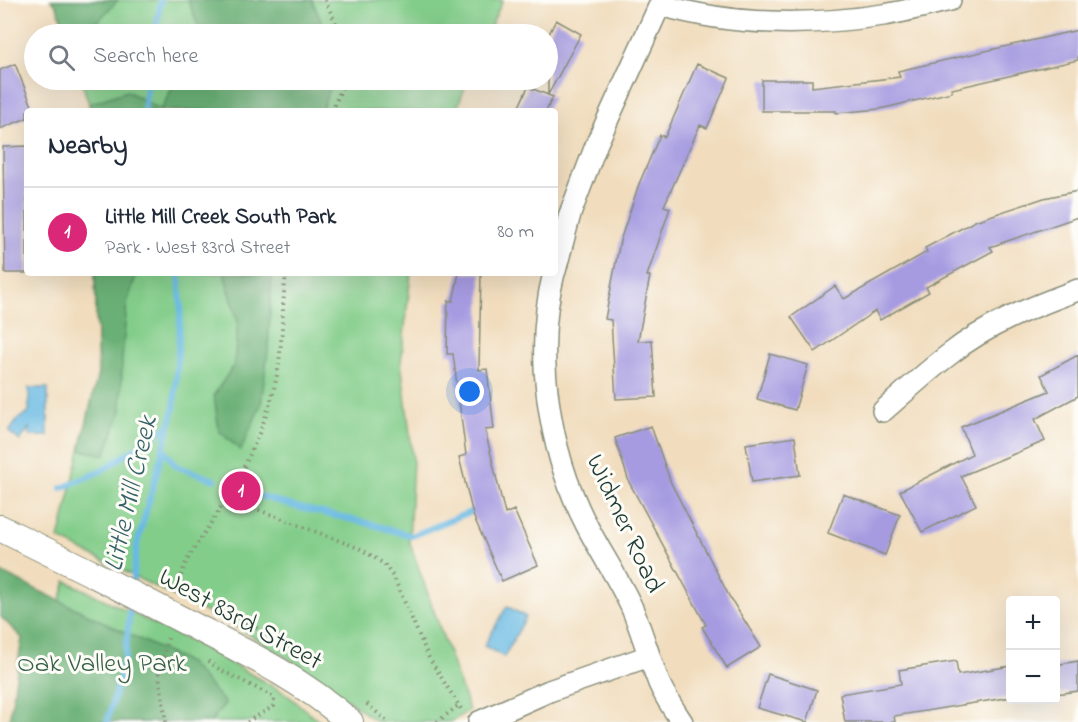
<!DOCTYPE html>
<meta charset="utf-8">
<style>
:root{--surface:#fff;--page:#f6f6f7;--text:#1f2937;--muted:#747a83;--line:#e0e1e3;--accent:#db2777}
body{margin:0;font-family:"Indie Flower",sans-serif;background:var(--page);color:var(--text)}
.controls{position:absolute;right:18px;bottom:18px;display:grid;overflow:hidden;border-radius:6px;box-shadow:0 6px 24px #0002}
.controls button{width:54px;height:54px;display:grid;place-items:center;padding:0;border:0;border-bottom:2px solid var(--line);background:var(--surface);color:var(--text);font:30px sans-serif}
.you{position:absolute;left:470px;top:392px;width:21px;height:21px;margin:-15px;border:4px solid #fff;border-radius:50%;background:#1a73e8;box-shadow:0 0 0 9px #1a73e833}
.badge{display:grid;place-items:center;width:39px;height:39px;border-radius:50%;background:var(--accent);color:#fff;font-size:20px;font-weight:700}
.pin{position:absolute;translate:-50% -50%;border:3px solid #fff;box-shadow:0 2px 6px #0006}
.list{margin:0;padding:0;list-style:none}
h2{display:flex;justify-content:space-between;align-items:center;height:78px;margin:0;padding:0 24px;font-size:26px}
h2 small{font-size:20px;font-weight:400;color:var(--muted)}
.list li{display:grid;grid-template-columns:39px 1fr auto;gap:18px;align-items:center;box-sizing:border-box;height:90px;padding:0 24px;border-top:2px solid var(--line)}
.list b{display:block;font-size:22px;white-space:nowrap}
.list p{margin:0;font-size:20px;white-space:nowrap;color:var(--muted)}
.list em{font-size:20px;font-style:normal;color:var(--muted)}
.icon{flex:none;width:33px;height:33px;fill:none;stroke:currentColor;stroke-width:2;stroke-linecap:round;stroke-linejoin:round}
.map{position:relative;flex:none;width:1078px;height:722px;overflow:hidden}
.search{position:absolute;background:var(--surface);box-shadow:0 6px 24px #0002;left:24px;top:24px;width:534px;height:66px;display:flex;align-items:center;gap:15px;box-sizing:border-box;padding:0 21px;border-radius:33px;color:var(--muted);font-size:22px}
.panel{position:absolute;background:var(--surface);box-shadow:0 6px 24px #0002;left:24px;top:108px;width:534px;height:168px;border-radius:6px}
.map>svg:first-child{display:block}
</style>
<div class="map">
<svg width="1078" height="722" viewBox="0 0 1078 722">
<rect width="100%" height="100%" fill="#fdfcf7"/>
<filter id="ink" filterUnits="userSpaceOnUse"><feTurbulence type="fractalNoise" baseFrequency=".0167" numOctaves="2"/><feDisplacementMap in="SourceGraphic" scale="12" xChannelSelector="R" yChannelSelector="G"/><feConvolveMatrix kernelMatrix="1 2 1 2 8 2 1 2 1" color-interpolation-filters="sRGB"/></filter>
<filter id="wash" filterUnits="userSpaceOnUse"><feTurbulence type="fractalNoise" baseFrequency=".008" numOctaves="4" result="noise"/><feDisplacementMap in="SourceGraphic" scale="24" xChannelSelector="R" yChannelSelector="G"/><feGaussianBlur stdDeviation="1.35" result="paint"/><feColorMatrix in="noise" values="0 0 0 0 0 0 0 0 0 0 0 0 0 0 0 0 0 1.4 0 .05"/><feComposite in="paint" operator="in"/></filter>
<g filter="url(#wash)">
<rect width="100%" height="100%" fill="#f1ddbe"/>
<path fill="#83cd8a" stroke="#51855f" stroke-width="1.5" d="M51,0H503L487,34H67L57,6Z
M81,80H468L456,111H90L89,104Z
M95,273H411L401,362L413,459L409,541L469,710L451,722H377L304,668L236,627L59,539L98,374Z
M66,581L196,644L285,693L320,722H22Z"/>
<path fill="#6ab076" stroke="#447655" stroke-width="1.5" d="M51,0H118L96,23L65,31L57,6Z
M188,0H312L327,34H198L200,30Z
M176,80H333L321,111H90L89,104L127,91L161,110Z
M95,273H137L127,303L122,359L121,412L105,455L80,450L98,374Z
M224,273H272L268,351L261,404L241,450L219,431L214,395L234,365L238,322Z
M0,572L189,663L225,703L211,722H9L22,638L0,616Z"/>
<path fill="#68b9e3" stroke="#447b8c" stroke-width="1.5" d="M29,388H48V436H29V428L20,441L9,432L18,419L29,412Z
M507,606L526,617L504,657L484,646Z"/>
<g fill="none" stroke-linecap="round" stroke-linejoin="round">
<path stroke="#68b9e3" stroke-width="6" d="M155,34L161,0
M144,111L148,80
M163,448L176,466L215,480
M62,488L101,471L169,426
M240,490L296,507L367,523L412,536L470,512
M132,586L137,545L174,409L181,307L179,273
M107,722L125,658L131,599"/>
</g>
<g id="blocks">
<path fill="#a69be1" d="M556,20L581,34L548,95L553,97L546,111H517L528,87L548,95V36Z
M1078,30V60L952,89V92L880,109L836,113V111H762V80H812V87L900,77L898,71Z
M15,64L34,111H27V118L0,129V70Z
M697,64L729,78L707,128L700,125L664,206L670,208L647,276H650L638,341L652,340L656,397L616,399L611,320L605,319L620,241L639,184L660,135L665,137Z
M27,146V273H5L3,147Z
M1078,191V217L990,247L993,251L926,287L929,292L880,320L875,311L815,352L791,317L835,286L844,299L927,252L925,248L975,221L1044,198Z
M459,273H481L479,370L487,369L494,429L485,430L505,514L514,510L538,565L502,581L473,515L459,457L466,455L453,354H447L448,301H453Z
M770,354L808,365L795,410L757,399Z
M1078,355V396L1035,419L1045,441L961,476L976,505L922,532L900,491L972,454L961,427L1049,391L1041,375Z
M651,426L671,483L729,596L761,647L727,668L702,627L706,625L629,482L615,438Z
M795,437L800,475L752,482L746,444Z
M843,494L900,515L885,555L828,533Z
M956,661L958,675L1011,666V697L894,716L895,722H845L840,694L901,684L899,670Z
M1078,661V691L1056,694V665Z
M768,674L817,690L807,722L757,708Z"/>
</g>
</g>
<g filter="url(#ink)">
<use href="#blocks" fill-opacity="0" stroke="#888d79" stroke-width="1.5"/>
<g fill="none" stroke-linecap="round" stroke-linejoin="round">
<defs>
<path id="minor" d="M661,5C732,26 810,26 883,15C905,12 928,5 950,0
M555,271L570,214L597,143L662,0
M554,273C533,353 549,453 587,526C601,553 618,578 631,606C642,631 649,658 659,683C665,697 674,710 682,722
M883,411C905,392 926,372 950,354C986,325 1034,306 1078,290
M479,722L549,691L649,656"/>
<path id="tertiary" d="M0,528L93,574
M198,628C251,655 305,682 350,722"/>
</defs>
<use href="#minor" stroke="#888d79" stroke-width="24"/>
<use href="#tertiary" stroke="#888d79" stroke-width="28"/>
<path stroke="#888d79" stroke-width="4" stroke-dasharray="1.5 4.5" stroke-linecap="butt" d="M325,0L341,34
M332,111L345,80
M225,497L361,549L384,564L394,578L429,658L463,712
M177,593C182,565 188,558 203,535C222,507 242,474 255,443C265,420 274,395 278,369C283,337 282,305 286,273
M218,610L255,627L306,658
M208,661L219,669L274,697V706L247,722
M367,704L388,722
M166,722L159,674L168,638
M437,722L459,705"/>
<use href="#minor" stroke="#fff" stroke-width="21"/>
<use href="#tertiary" stroke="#fff" stroke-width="26"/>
<defs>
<path id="tertiary-bridge" d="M93,574L198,628"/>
</defs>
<use href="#tertiary-bridge" stroke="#888d79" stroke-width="28" stroke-linecap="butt"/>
<use href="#tertiary-bridge" stroke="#fff" stroke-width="26"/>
</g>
</g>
<g text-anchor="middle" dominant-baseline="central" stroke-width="6" stroke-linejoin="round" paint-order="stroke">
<g font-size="27" fill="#1f3d34" stroke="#fdfcf7">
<text transform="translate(624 524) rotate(65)">Widmer Road</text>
<text transform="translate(240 620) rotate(29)">West 83rd Street</text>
</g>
<g font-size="27" fill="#38614a" stroke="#fdfcf7">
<text x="102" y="664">Oak Valley Park</text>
</g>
<g font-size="28" font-style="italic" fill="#356269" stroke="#fdfcf7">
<text transform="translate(132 494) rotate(-77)">Little Mill Creek</text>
</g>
</g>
</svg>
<div class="controls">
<button>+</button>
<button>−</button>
</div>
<div class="you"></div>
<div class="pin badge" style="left:241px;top:491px">1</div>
<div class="search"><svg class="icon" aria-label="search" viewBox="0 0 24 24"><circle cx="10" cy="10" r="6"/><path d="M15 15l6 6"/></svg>Search here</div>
<section class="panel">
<h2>Nearby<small></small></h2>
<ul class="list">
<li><span class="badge">1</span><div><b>Little Mill Creek South Park</b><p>Park · West 83rd Street</p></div><em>80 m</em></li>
</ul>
</section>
</div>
